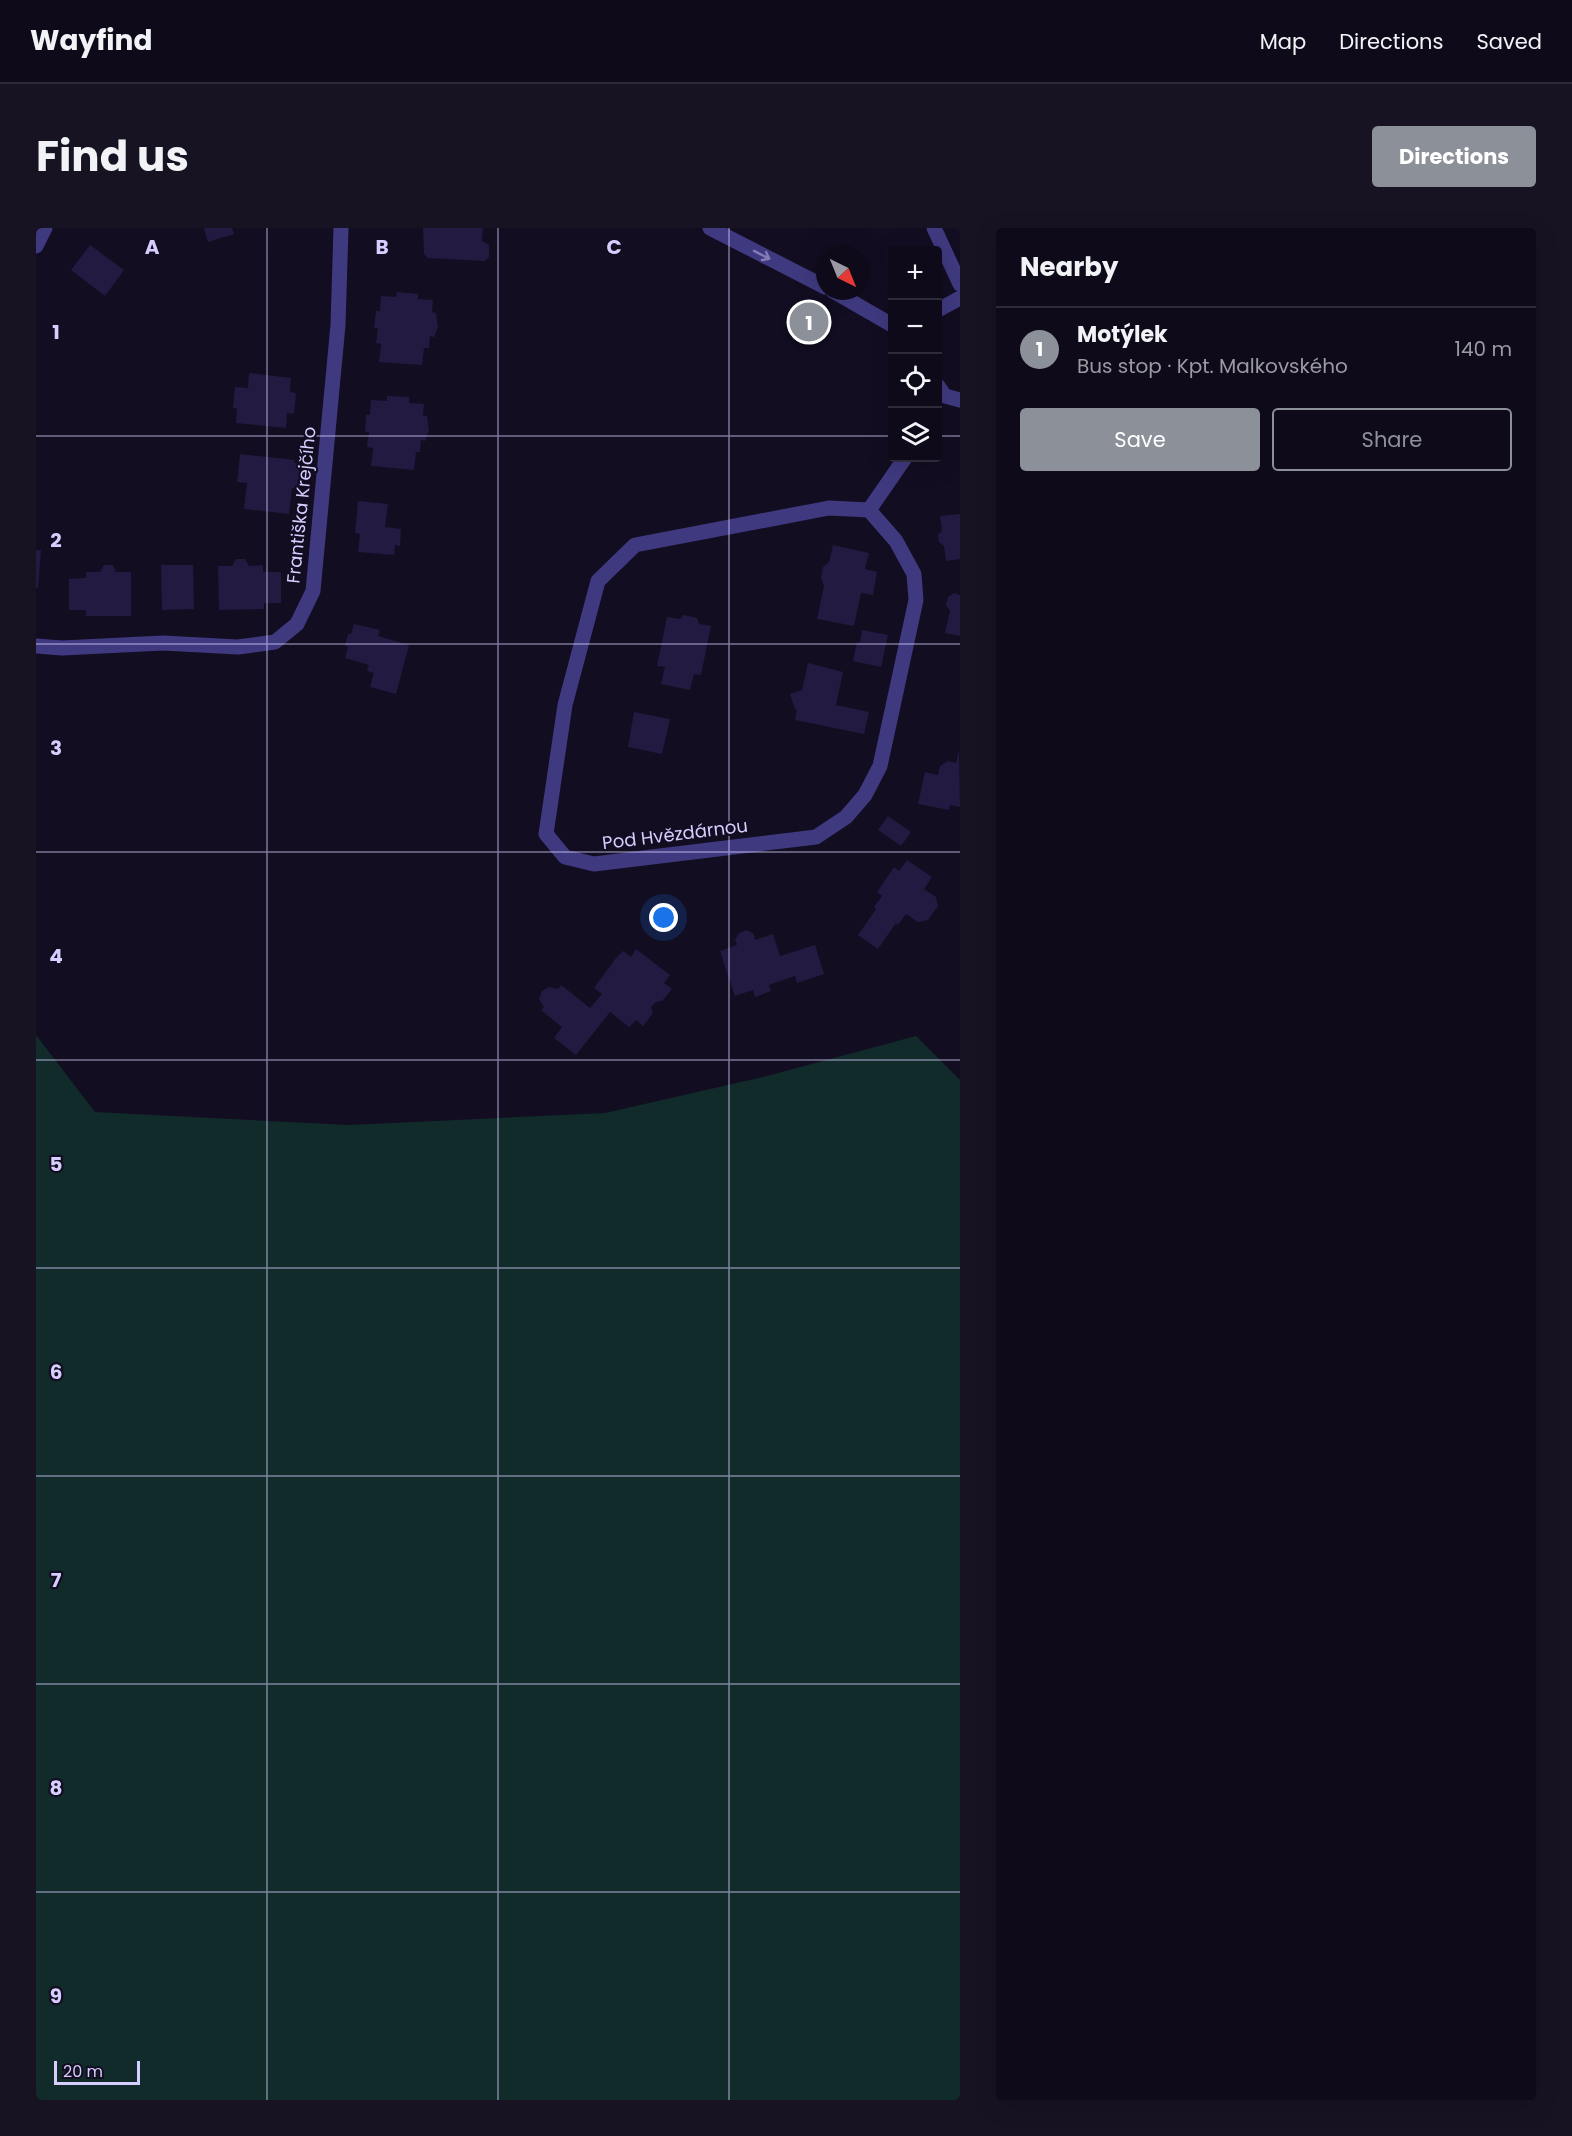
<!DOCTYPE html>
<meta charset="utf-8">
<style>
:root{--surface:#0e0a19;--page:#171322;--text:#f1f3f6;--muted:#9b9aa2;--line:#2e2b38;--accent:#8c9099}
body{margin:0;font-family:Poppins,sans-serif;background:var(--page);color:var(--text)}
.controls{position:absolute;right:18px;top:18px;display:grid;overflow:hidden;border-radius:6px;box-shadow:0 6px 24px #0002}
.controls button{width:54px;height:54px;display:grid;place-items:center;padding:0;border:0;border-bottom:2px solid var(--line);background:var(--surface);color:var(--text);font:30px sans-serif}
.compass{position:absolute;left:780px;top:18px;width:54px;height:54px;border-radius:50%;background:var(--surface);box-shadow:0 6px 24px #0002;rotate:137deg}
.scale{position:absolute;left:18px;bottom:15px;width:86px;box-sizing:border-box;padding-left:6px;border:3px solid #d6cefe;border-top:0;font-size:16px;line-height:21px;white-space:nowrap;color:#d6cefe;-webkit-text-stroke:4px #120d21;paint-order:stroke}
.you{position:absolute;left:628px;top:690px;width:21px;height:21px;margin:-15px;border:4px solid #fff;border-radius:50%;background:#1a73e8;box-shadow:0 0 0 9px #1a73e833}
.badge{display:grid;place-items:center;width:39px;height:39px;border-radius:50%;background:var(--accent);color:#fff;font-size:20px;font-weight:700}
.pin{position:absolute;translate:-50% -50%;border:3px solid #fff;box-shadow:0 2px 6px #0006}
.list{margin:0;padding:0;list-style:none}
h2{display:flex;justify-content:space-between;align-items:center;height:78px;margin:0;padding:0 24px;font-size:26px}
h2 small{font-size:20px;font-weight:400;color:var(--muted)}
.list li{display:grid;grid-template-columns:39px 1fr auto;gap:18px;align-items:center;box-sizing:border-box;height:84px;padding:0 24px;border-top:2px solid var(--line)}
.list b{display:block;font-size:22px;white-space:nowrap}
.list p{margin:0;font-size:20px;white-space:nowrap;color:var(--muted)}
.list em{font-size:20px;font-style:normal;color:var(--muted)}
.actions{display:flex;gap:12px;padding:18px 24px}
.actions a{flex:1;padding:14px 0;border:2px solid var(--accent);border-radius:6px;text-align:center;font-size:21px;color:var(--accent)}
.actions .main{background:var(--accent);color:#fff}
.icon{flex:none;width:33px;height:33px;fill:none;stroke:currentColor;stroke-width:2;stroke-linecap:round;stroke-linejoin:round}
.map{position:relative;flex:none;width:924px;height:1872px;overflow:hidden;border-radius:6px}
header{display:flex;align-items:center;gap:36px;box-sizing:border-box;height:84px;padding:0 30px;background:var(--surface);border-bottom:2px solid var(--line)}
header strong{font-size:28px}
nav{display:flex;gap:33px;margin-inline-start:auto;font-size:21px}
.intro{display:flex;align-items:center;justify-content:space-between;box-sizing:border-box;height:144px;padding:0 36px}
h1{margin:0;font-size:42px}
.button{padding:15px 27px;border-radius:6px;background:var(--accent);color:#fff;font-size:21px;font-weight:700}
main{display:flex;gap:36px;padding:0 36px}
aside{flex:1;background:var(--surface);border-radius:6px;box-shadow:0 6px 24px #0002}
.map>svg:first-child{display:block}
</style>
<header>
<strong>Wayfind</strong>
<nav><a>Map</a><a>Directions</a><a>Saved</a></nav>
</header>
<div class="intro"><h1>Find us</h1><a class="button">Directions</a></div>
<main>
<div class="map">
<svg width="924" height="1872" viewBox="0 0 924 1872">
<rect width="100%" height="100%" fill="#120d21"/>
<path fill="#112b2b" d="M0,807L59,884L313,897L569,885L727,849L880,808L924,852V1872H0Z"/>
<path fill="#231a42" d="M168,0H196L198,6L172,14Z
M387,0H447L446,13L453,17V29L449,33L392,30L388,26Z
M54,17L88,42L69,68L35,42Z
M361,64L382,66V71L397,72L396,84L400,85L402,99L398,109L394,108L393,120H388L386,137L343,134L345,116L340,115L342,100H338L340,83H344L345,68L360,69Z
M213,145L255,150L254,164L260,165L258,186L251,185L250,200L200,195L201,180H197L199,159L212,160Z
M351,168L373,169V175L388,176L387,188H391L393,203L389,213L385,212L384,224H380L378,242L335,238L337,220L331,219L333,204H329L330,187H334L335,172L351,173Z
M204,226L259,232L258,235H262L264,251L260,260H256L253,286L208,281L211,255L201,254Z
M322,273L352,276L349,299L365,301L364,318L359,317L358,327L322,324L324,306L319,305Z
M924,286V331L910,333L908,318L903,314L902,307L906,303L904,288Z
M797,317L833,325L829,341L841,344L837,367L825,365L818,398L781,391L788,358L785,350L787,339L793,334Z
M0,322H5L2,360H0Z
M200,331H209L213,338L227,337V344H245V375H228V381L183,382L182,338H196Z
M68,337H77L80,344H95V388H50V382H33V351L50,350V344H64Z
M125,337H157L158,381L126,382Z
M918,365L924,367V408L909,405L914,383L910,377L912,369Z
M648,387L661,390L663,396L675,398L665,447L658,446L654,462L625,456L629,439L621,438L631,389L644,391Z
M318,396L344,402L342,408L373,417L360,466L334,459L338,445L331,443L333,437L309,430L312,419L309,418L312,406H315Z
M826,402L852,407L845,439L817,433L821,414L824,415Z
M772,435L807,444L800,477L833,484L828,506L759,492L761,481H759L754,466L766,462Z
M598,484L634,491L626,526L592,519Z
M923,522L924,579L914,577L913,582L882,576L889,544L902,547L904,538L912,533L920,535Z
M852,588L875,604L865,618L842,602Z
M871,632L896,649L888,661L900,669L902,678L892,692L882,694L870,686L862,697L860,695L842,721L822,707L840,681L838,679L846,668L841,664L858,639L863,643Z
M711,702L718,706L719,712L737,706L744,728L779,717L788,746L761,755L759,748L733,757L735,763L719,769L717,762L699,768L684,723L701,717L699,712L703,705Z
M600,721L634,747L628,755L636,761L626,773L620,774L615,779L617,785L607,798L600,792L593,799L574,784L540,827L518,810L526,799L505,782L508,779L503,771L506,763L513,759L522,761L525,757L554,780L566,766L558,760L580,730L587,723L595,729Z"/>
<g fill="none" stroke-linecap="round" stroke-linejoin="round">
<path stroke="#3f397f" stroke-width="15" d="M674,0L789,59
M898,0L924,56
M0,18L9,0
M797,63L856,97
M902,82L924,70
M902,158L909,168L924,172
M793,280L833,282L860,313L878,346L880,372L844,538L829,567L810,589L780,609L558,636L529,629L510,606L529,477L562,353L599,317Z
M833,282L869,230
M0,418L26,420L127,415L202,419L239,414L261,396L277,363L302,97L305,0"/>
</g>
<defs><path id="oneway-shaft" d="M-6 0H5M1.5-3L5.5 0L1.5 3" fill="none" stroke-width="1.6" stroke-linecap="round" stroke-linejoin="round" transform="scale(1.5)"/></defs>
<use stroke="#837cb8" href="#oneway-shaft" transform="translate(726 27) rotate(27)"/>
<path fill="none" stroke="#d6cefe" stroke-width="1.5" stroke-opacity="0.55" d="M231,0V1872M462,0V1872M693,0V1872M0,208H856M902,208H924M0,416H924M0,624H924M0,832H924M0,1040H924M0,1248H924M0,1456H924M0,1664H924"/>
<g text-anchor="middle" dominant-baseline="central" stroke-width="4.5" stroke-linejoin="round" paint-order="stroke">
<g font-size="18" fill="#d6cefe" stroke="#120d21">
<text transform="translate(265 277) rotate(-84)">Františka Krejčího</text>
<text transform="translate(639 606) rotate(-7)">Pod Hvězdárnou</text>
</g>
</g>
<g font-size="20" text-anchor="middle" font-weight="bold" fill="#d6cefe" stroke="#120d21" stroke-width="4.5" stroke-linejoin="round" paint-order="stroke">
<text x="116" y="26">A</text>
<text x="346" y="26">B</text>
<text x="578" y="26">C</text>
<text x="20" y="111">1</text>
<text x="20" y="319">2</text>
<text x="20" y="527">3</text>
<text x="20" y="735">4</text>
<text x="20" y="943">5</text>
<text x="20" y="1151">6</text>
<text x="20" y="1359">7</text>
<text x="20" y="1567">8</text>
<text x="20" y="1775">9</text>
</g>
</svg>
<div class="controls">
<button>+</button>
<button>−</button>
<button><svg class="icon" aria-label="locate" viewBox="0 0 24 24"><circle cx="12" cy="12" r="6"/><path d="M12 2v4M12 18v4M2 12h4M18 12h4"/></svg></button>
<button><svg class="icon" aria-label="layers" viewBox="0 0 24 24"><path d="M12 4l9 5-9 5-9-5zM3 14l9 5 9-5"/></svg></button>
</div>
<svg class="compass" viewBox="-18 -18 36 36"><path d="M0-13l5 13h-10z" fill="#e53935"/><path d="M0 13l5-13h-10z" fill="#9b9aa2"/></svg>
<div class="scale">20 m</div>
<div class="you"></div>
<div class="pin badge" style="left:773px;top:94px">1</div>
</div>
<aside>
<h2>Nearby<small></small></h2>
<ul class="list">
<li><span class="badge">1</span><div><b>Motýlek</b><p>Bus stop · Kpt. Malkovského</p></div><em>140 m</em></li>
</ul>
<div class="actions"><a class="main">Save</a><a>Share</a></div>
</aside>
</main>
